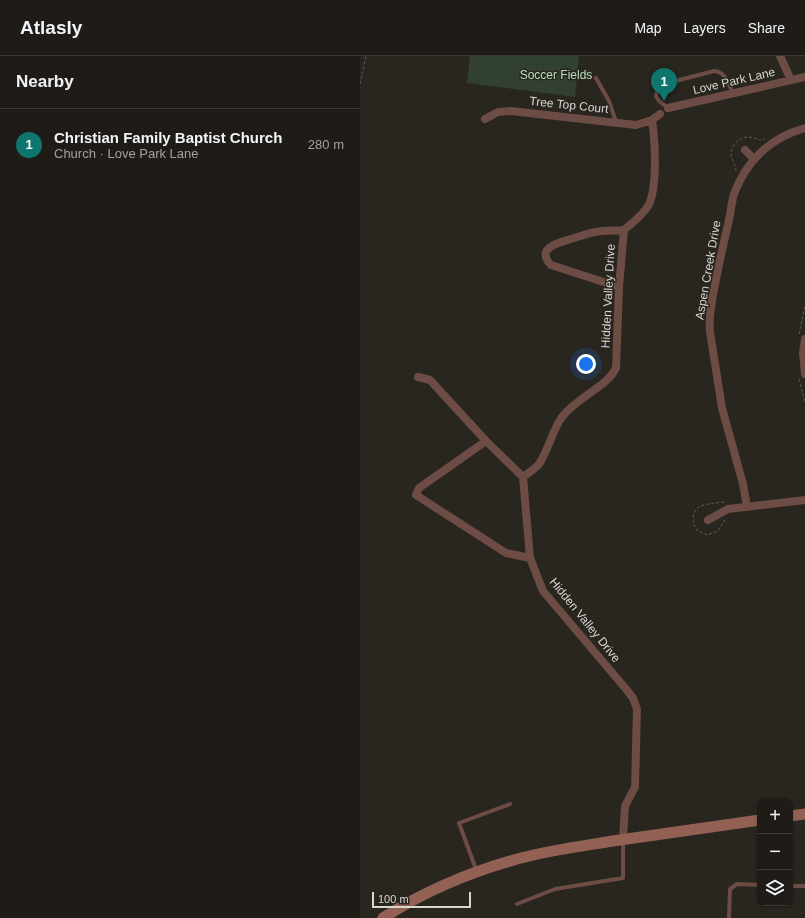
<!DOCTYPE html>
<meta charset="utf-8">
<style>
:root{--surface:#1f1c17;--page:#272520;--text:#f1f3f6;--muted:#a1a1a1;--line:#3c3a36;--accent:#0f766e}
body{margin:0;font-family:Arial,sans-serif;background:var(--page);color:var(--text)}
.controls{position:absolute;right:12px;bottom:12px;display:grid;overflow:hidden;border-radius:8px;box-shadow:0 1px 3px #0004}
.controls button{width:36px;height:36px;display:grid;place-items:center;padding:0;border:0;border-bottom:1px solid var(--line);background:var(--surface);color:var(--text);font:20px sans-serif}
.scale{position:absolute;left:12px;bottom:10px;width:99px;box-sizing:border-box;padding-left:4px;border:2px solid #d9d6d2;border-top:0;font-size:11px;line-height:14px;white-space:nowrap;color:#d9d6d2;-webkit-text-stroke:3px #29251f;paint-order:stroke}
.you{position:absolute;left:226px;top:308px;width:14px;height:14px;margin:-10px;border:3px solid #fff;border-radius:50%;background:#1a73e8;box-shadow:0 0 0 6px #1a73e833}
.badge{display:grid;place-items:center;width:26px;height:26px;border-radius:50%;background:var(--accent);color:#fff;font-size:13px;font-weight:700}
.pin{position:absolute;translate:-50% -33px;filter:drop-shadow(0 1px 2px #0008)}
.pin::after{content:'';position:absolute;top:21px;width:14px;height:12px;background:inherit;clip-path:polygon(0 0,100% 0,50% 100%)}
.list{margin:0;padding:0;list-style:none}
h2{display:flex;justify-content:space-between;align-items:center;height:52px;margin:0;padding:0 16px;font-size:17px}
h2 small{font-size:13px;font-weight:400;color:var(--muted)}
.list li{display:grid;grid-template-columns:26px 1fr auto;gap:12px;align-items:center;box-sizing:border-box;height:72px;padding:0 16px;border-top:1px solid var(--line)}
.list b{display:block;font-size:15px;white-space:nowrap}
.list p{margin:0;font-size:13px;white-space:nowrap;color:var(--muted)}
.list em{font-size:13px;font-style:normal;color:var(--muted)}
.icon{flex:none;width:22px;height:22px;fill:none;stroke:currentColor;stroke-width:2;stroke-linecap:round;stroke-linejoin:round}
.map{position:relative;flex:none;width:445px;height:862px;overflow:hidden}
header{display:flex;align-items:center;gap:24px;box-sizing:border-box;height:56px;padding:0 20px;background:var(--surface);border-bottom:1px solid var(--line)}
header strong{font-size:19px}
nav{display:flex;gap:22px;margin-inline-start:auto;font-size:14px}
main{display:flex}
aside{flex:1;background:var(--surface)}
.map>svg:first-child{display:block}
</style>
<header>
<strong>Atlasly</strong>
<nav><a>Map</a><a>Layers</a><a>Share</a></nav>
</header>
<main>
<aside>
<h2>Nearby<small></small></h2>
<ul class="list">
<li><span class="badge">1</span><div><b>Christian Family Baptist Church</b><p>Church · Love Park Lane</p></div><em>280 m</em></li>
</ul>
</aside>
<div class="map">
<svg width="445" height="862" viewBox="0 0 445 862">
<rect width="100%" height="100%" fill="#29251f"/>
<path fill="#324034" d="M110,0H219L215,41L107,27Z"/>
<g fill="none" stroke-linecap="round" stroke-linejoin="round">
<path stroke="#5f5b56" stroke-width="1" stroke-dasharray="3 2" stroke-linecap="butt" d="M0,28L6,0
M376,115C376,109 371,104 371,97C372,88 380,81 389,81C396,81 398,86 405,83
M439,278L445,250
M439,323L445,346
M364,446C357,447 351,447 344,449C332,451 330,466 337,474L347,479L358,475L365,464"/>
<path stroke="#6c4c44" stroke-width="4" d="M236,22L249,45L256,66
M308,52L299,45L296,40L298,31L304,28L354,15C366,16 368,28 373,37
M117,816L99,767L150,748
M430,830H445
M157,848L195,833L263,822V784
M369,862L370,833L377,828L400,829"/>
<path stroke="#6c4c44" stroke-width="8" d="M420,0L431,24
M308,52L445,21
M125,63L138,56L151,55L276,69L292,64L300,58
M385,94L394,103
M259,231L191,209C174,191 201,186 214,182C221,180 228,177 236,176C245,174 255,175 264,174
M445,283L443,297L445,318
M58,321L70,324L126,385
M163,421C168,417 175,413 179,408C189,393 192,375 202,361C217,341 247,331 256,312L259,231L264,174C272,167 282,160 288,150C298,133 295,84 292,64
M163,421L170,502L183,535L266,633L273,642L277,653L275,731L265,750L263,783
M163,421L126,385L59,432L56,439L146,497L170,502
M387,451L383,428L362,352L350,276C348,255 356,225 360,204C363,189 367,174 370,159C371,152 372,145 374,138C386,105 411,81 445,72
M348,464L368,453L445,444"/>
<path stroke="#926154" stroke-width="11" d="M430,760L445,758
M23,862C65,835 113,815 161,802C191,794 222,790 253,785C302,778 351,771 400,764"/>
</g>
<g text-anchor="middle" dominant-baseline="central" stroke-width="3" stroke-linejoin="round" paint-order="stroke">
<g font-size="12" fill="#b4e1ba" stroke="#29251f">
<text x="196" y="19">Soccer Fields</text>
</g>
<g font-size="12" fill="#d9d6d2" stroke="#29251f">
<text transform="translate(374 25) rotate(-13)">Love Park Lane</text>
<text transform="translate(209 49) rotate(6)">Tree Top Court</text>
<text transform="translate(348 214) rotate(-80)">Aspen Creek Drive</text>
<text transform="translate(248 240) rotate(-87)">Hidden Valley Drive</text>
<text transform="translate(225 564) rotate(51)">Hidden Valley Drive</text>
</g>
</g>
</svg>
<div class="controls">
<button>+</button>
<button>−</button>
<button><svg class="icon" aria-label="layers" viewBox="0 0 24 24"><path d="M12 4l9 5-9 5-9-5zM3 14l9 5 9-5"/></svg></button>
</div>
<div class="scale">100 m</div>
<div class="you"></div>
<div class="pin badge" style="left:304px;top:45px">1</div>
</div>
</main>
